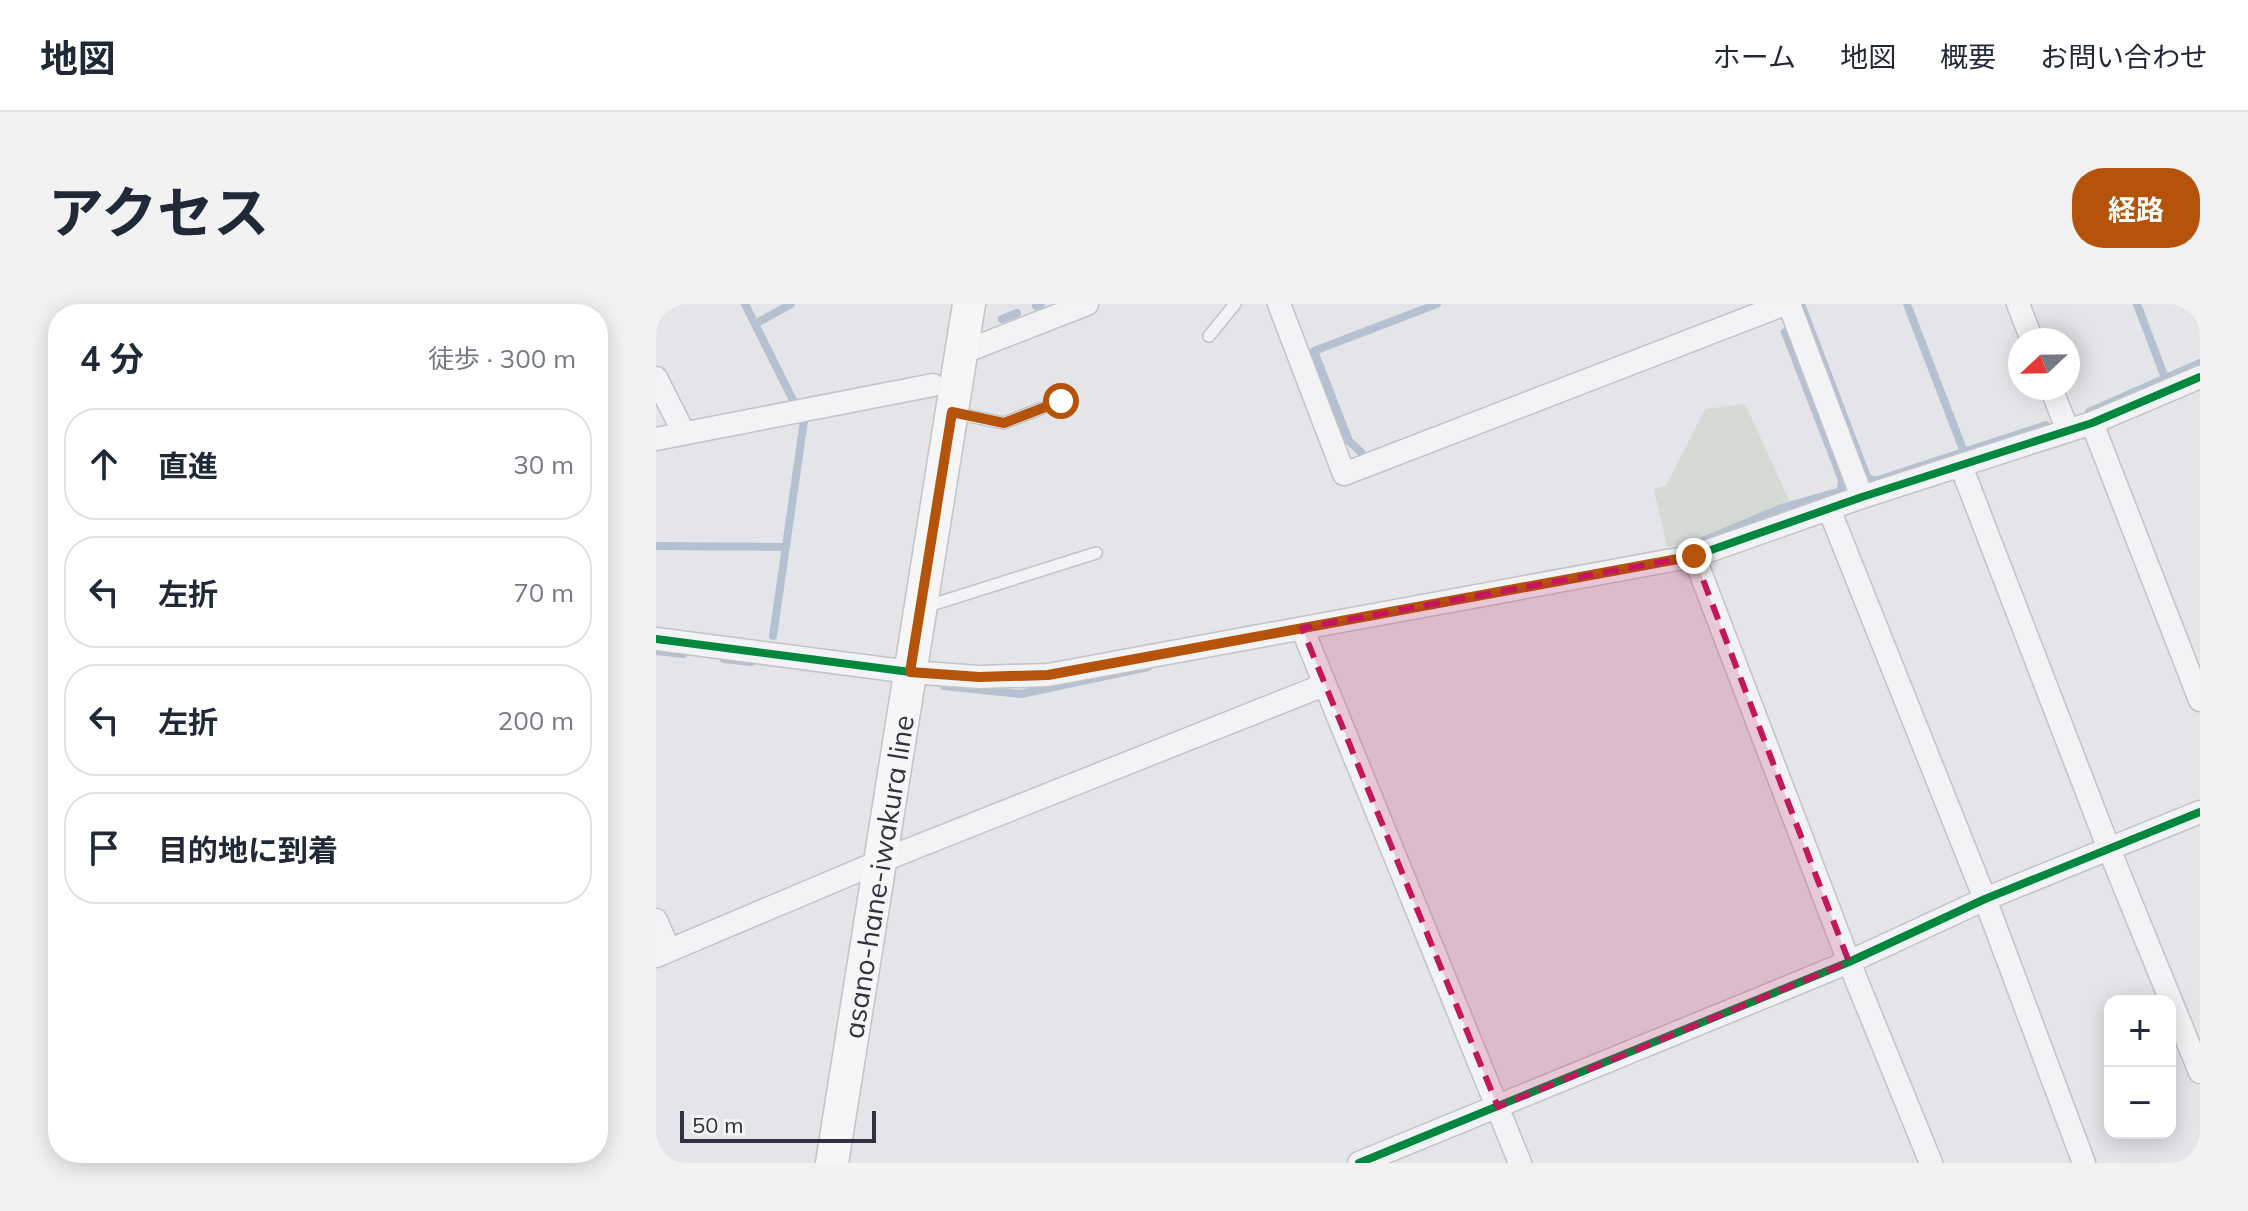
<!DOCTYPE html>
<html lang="ja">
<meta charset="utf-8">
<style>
:root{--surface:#fff;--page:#f2f2f3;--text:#1f2937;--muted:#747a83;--line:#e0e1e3;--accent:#b45309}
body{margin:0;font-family:Mulish,"Noto Sans JP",sans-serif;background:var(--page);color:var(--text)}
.controls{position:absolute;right:24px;bottom:24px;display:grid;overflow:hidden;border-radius:16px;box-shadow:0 4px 20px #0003}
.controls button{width:72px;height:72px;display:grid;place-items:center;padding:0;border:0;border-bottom:2px solid var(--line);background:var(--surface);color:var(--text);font:40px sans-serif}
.compass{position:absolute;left:1352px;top:24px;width:72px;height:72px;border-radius:50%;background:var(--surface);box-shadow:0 4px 20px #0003;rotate:248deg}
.scale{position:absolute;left:24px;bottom:20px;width:196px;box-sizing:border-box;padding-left:8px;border:4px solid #2c333f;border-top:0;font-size:22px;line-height:28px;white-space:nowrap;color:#2c333f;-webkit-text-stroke:6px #f1f3f6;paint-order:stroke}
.stop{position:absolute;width:24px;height:24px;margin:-18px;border:6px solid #b45309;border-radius:50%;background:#fff}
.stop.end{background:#b45309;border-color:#fff;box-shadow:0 2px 8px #0008}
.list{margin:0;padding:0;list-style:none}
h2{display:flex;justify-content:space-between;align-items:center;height:104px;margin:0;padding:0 32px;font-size:34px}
h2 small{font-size:26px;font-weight:400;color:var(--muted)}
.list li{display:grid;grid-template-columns:52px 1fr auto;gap:24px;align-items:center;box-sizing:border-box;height:112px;margin:0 16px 16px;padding:0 16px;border:2px solid var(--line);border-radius:32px}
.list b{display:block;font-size:30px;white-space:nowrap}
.list em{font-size:26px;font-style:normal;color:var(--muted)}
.icon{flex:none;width:44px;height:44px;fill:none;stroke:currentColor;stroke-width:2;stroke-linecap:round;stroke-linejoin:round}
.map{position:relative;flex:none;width:1544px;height:859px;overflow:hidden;border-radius:32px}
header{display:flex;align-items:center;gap:48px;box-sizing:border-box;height:112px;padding:0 40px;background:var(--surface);border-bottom:2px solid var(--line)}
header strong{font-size:38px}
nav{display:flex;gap:44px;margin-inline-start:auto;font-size:28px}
.intro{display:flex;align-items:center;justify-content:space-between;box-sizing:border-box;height:192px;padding:0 48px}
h1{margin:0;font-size:56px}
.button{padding:20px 36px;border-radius:32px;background:var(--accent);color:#fff;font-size:28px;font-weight:700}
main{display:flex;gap:48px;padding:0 48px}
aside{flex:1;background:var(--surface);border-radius:32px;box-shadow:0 4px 20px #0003}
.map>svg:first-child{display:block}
</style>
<header>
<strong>地図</strong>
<nav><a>ホーム</a><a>地図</a><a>概要</a><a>お問い合わせ</a></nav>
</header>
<div class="intro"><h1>アクセス</h1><a class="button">経路</a></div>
<main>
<aside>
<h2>4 分<small>徒歩 · 300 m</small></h2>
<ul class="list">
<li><svg class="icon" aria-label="ahead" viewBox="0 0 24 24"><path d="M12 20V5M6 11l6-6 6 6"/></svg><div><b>直進</b></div><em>30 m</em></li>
<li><svg class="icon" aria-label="left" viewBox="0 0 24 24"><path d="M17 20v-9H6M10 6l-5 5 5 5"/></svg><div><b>左折</b></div><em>70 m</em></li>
<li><svg class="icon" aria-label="left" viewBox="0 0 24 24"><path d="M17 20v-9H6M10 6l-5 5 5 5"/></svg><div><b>左折</b></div><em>200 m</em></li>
<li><svg class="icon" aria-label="arrive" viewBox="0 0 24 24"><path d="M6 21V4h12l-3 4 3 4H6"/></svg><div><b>目的地に到着</b></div></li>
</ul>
</aside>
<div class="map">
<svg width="1544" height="859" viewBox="0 0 1544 859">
<rect width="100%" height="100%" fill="#e3e5e8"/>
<path fill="#d4dbd4" d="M1089,100L1133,196L1040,237L1011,243L998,185L1010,182L1049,105Z"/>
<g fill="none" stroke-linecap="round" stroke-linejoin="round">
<path stroke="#b5c1d0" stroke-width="8" d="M89,0L136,94
M1145,0L1211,173L1219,177L1390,121
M1251,0L1308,148
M1481,0L1509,74
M380,2L385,0
M346,15L361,9
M99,20L135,0
M1433,108L1544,59
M705,148L693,137L658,47L781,0
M1042,239L1128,203L1185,187L1186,176L1129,28
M0,242L130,243
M117,332L148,117
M0,347L27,350
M68,355L95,358
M288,382L365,390L492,363"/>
<defs>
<path id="lane" d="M553,32L579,0
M298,109L348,119L405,97
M269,303L440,249"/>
<path id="street" d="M623,0L688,170L1129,0
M1133,0L1206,193
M1362,0L1376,36
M305,49L431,0
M0,74L28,129
M1395,84L1412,127
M1436,119L1544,396
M0,135L277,81
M1305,162L1453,545L1544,768
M1173,205L1329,595L1428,859
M1038,252L1193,658L1275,859
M646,324L864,859
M0,335L254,368L323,373L392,371L1038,252L1206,193L1436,119L1544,73
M0,616L13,646
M0,652L225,557L668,381
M703,859L1193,658L1329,595L1544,508"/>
<g id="secondary">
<path id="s1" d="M176,859L313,0"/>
</g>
</defs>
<use href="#lane" stroke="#c2c3c6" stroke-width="14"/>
<use href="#street" stroke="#c2c3c6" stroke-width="25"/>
<use href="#secondary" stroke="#c2c3c6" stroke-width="35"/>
<use href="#lane" stroke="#f2f3f5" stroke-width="11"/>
<use href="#street" stroke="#f2f3f5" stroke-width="22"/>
<use href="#secondary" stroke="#f6f6f7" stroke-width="32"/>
<defs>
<path id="cycleway" d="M0,335L254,368L323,373L392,371L1038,252L1206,193L1436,119L1544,73
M703,859L1193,658L1329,595L1544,508"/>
</defs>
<use href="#cycleway" stroke="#f1f3f6" stroke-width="13"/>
<use href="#cycleway" stroke="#00873e" stroke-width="8"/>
</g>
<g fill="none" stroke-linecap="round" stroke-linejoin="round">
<path stroke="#b45309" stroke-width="10" d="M405,97L348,119L296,108L254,368L323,373L392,371L1038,252"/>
</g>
<path fill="#c2185b" fill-opacity="0.2" stroke="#c2185b" stroke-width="6" stroke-dasharray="16 10" stroke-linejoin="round" d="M1038,252L1193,658L842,803L646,324Z"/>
<g text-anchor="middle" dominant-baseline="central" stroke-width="8" stroke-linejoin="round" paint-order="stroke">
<g font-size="28" fill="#2c333f" stroke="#f1f3f6">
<text stroke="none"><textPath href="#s1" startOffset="290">asano-hane-iwakura line</textPath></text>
</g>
</g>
</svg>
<div class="controls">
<button>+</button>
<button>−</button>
</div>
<svg class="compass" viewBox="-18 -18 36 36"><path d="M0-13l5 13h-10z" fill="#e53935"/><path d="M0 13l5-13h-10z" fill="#747a83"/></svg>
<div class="scale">50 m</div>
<div class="stop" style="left:405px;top:97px"></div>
<div class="stop end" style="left:1038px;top:252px"></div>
</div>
</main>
